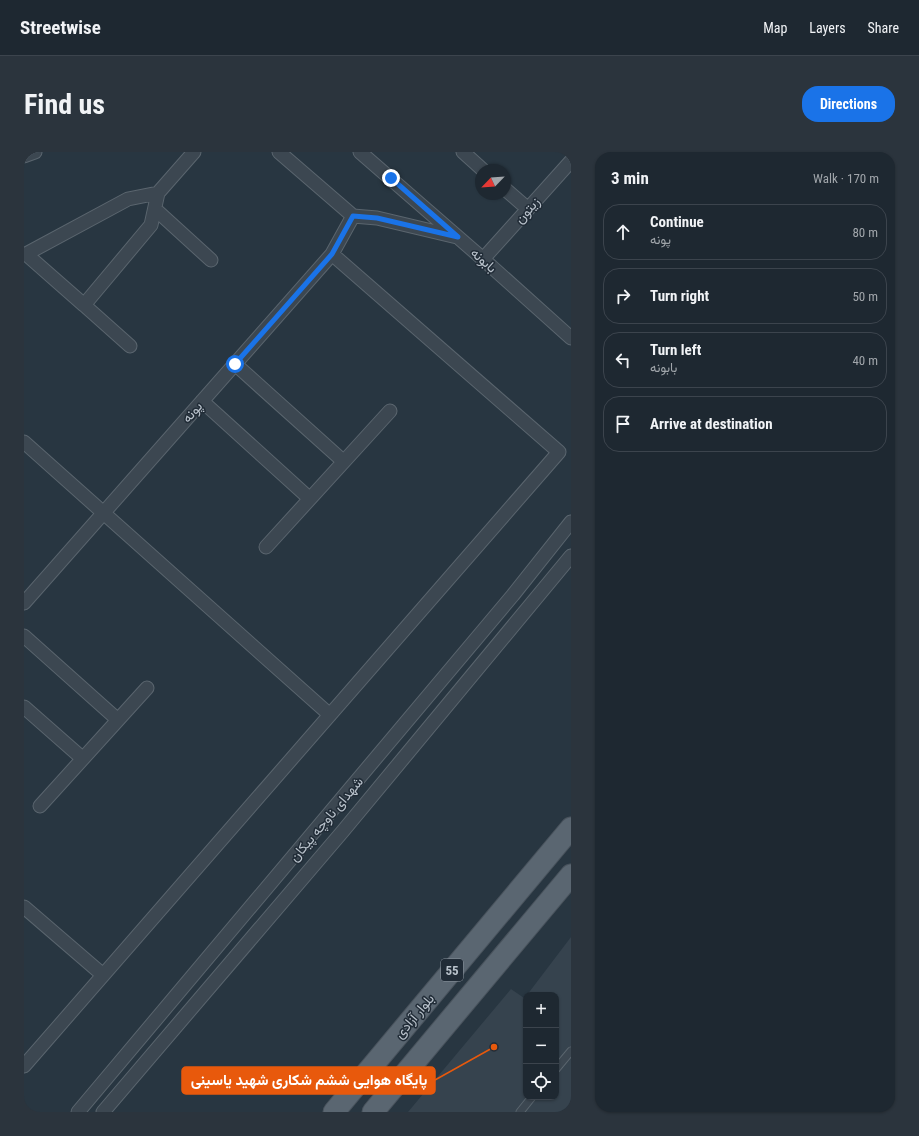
<!DOCTYPE html>
<meta charset="utf-8">
<style>
:root{--surface:#1e2831;--page:#2b343d;--text:#f1f3f6;--muted:#a1a6ab;--line:#3c444d;--accent:#1a73e8}
body{margin:0;font-family:"Roboto Condensed",Vazirmatn,sans-serif;background:var(--page);color:var(--text)}
.controls{position:absolute;right:12px;bottom:12px;display:grid;overflow:hidden;border-radius:8px;box-shadow:0 1px 3px #0004}
.controls button{width:36px;height:36px;display:grid;place-items:center;padding:0;border:0;border-bottom:1px solid var(--line);background:var(--surface);color:var(--text);font:20px sans-serif}
.compass{position:absolute;left:451px;top:12px;width:36px;height:36px;border-radius:50%;background:var(--surface);box-shadow:0 1px 3px #0004;rotate:245deg}
.stop{position:absolute;width:12px;height:12px;margin:-9px;border:3px solid #1a73e8;border-radius:50%;background:#fff}
.stop.end{background:#1a73e8;border-color:#fff;box-shadow:0 1px 4px #0008}
.list{margin:0;padding:0;list-style:none}
h2{display:flex;justify-content:space-between;align-items:center;height:52px;margin:0;padding:0 16px;font-size:17px}
h2 small{font-size:13px;font-weight:400;color:var(--muted)}
.list li{display:grid;grid-template-columns:26px 1fr auto;gap:12px;align-items:center;box-sizing:border-box;height:56px;margin:0 8px 8px;padding:0 8px;border:1px solid var(--line);border-radius:16px}
.list b{display:block;font-size:15px;white-space:nowrap}
.list p{margin:0;font-size:13px;white-space:nowrap;color:var(--muted)}
.list em{font-size:13px;font-style:normal;color:var(--muted)}
.icon{flex:none;width:22px;height:22px;fill:none;stroke:currentColor;stroke-width:2;stroke-linecap:round;stroke-linejoin:round}
.map{position:relative;flex:none;width:547px;height:960px;overflow:hidden;border-radius:16px}
header{display:flex;align-items:center;gap:24px;box-sizing:border-box;height:56px;padding:0 20px;background:var(--surface);border-bottom:1px solid var(--line)}
header strong{font-size:19px}
nav{display:flex;gap:22px;margin-inline-start:auto;font-size:14px}
.intro{display:flex;align-items:center;justify-content:space-between;box-sizing:border-box;height:96px;padding:0 24px}
h1{margin:0;font-size:28px}
.button{padding:10px 18px;border-radius:16px;background:var(--accent);color:#fff;font-size:14px;font-weight:700}
main{display:flex;gap:24px;padding:0 24px}
aside{flex:1;background:var(--surface);border-radius:16px;box-shadow:0 1px 3px #0004}
.map>svg:first-child{display:block}
</style>
<header>
<strong>Streetwise</strong>
<nav><a>Map</a><a>Layers</a><a>Share</a></nav>
</header>
<div class="intro"><h1>Find us</h1><a class="button">Directions</a></div>
<main>
<div class="map">
<svg width="547" height="960" viewBox="0 0 547 960">
<rect width="100%" height="100%" fill="#283641"/>
<path fill="#36434e" d="M547,785V960H384L487,837L500,846L502,844V945H532V843H503Z"/>
<g fill="none" stroke-linecap="round" stroke-linejoin="round">
<defs>
<path id="lane" d="M532,917L547,899
M496,960L508,945"/>
<path id="street" d="M255,0L329,64L353,66L433,85
M336,0L459,107L547,186
M439,0L459,18
M0,4L11,0
M481,37L504,57
M134,41L104,47L2,102L60,153L127,73L134,41L170,0
M131,57L187,108
M459,107L547,9
M60,153L106,194
M211,212L319,309
M178,249L285,346
M0,290L306,563
M242,395L366,259
M0,451L308,102L329,64
M0,484L94,568
M0,555L58,606
M16,654L123,536
M0,755L79,823
M0,914L535,300L308,102
M54,960L489,443L547,370
M79,960L319,679L547,404"/>
<path id="primary" d="M310,960L547,676
M349,960L547,723"/>
</defs>
<use href="#lane" stroke="#5a656e" stroke-width="9"/>
<use href="#street" stroke="#5a656e" stroke-width="15"/>
<use href="#primary" stroke="#49535d" stroke-width="23"/>
<use href="#lane" stroke="#3c4751" stroke-width="7"/>
<use href="#street" stroke="#3c4751" stroke-width="13"/>
<use href="#primary" stroke="#5a6671" stroke-width="21"/>
</g>
<g fill="none" stroke-linecap="round" stroke-linejoin="round">
<path stroke="#1a73e8" stroke-width="5" d="M211,212L308,102L329,64L353,66L434,85L367,26"/>
</g>
<g text-anchor="middle" dominant-baseline="central" stroke-width="3" stroke-linejoin="round" paint-order="stroke">
<rect fill="#212c37" stroke="#8b959f" stroke-width="1" x="417" y="807" width="22" height="22" rx="3"/>
<g font-size="13" font-weight="bold" fill="#b9c2cb">
<text x="428" y="818">55</text>
</g>
<g font-size="14" fill="#b9c2cb" stroke="#212c37">
<text transform="translate(503 58) rotate(-48)">زیتون</text>
<text transform="translate(460 108) rotate(42)">بابونه</text>
<text transform="translate(168 260) rotate(-49)">پونه</text>
<text transform="translate(302 667) rotate(-50)">شهدای ناوچه پیکان</text>
<text transform="translate(390 864) rotate(-50)">بلوار آزادی</text>
</g>
</g>
<path fill="none" stroke="#e8590c" stroke-width="1.5" d="M470 895L411 928"/>
<circle fill="#e8590c" stroke="#212c37" stroke-width="1.5" cx="470" cy="895" r="4"/>
<rect fill="#e8590c" stroke="#e8590c" stroke-width="1.5" x="158" y="915" width="253" height="27" rx="4"/>
<g font-size="15" text-anchor="middle" font-weight="bold" fill="#fff">
<text x="285" y="933">پایگاه هوایی ششم شکاری شهید یاسینی</text>
</g>
</svg>
<div class="controls">
<button>+</button>
<button>−</button>
<button><svg class="icon" aria-label="locate" viewBox="0 0 24 24"><circle cx="12" cy="12" r="6"/><path d="M12 2v4M12 18v4M2 12h4M18 12h4"/></svg></button>
</div>
<svg class="compass" viewBox="-18 -18 36 36"><path d="M0-13l5 13h-10z" fill="#e53935"/><path d="M0 13l5-13h-10z" fill="#a1a6ab"/></svg>
<div class="stop" style="left:211px;top:212px"></div>
<div class="stop end" style="left:367px;top:26px"></div>
</div>
<aside>
<h2>3 min<small>Walk · 170 m</small></h2>
<ul class="list">
<li><svg class="icon" aria-label="ahead" viewBox="0 0 24 24"><path d="M12 20V5M6 11l6-6 6 6"/></svg><div><b>Continue</b><p>پونه</p></div><em>80 m</em></li>
<li><svg class="icon" aria-label="right" viewBox="0 0 24 24"><path d="M7 20v-9h11M14 6l5 5-5 5"/></svg><div><b>Turn right</b></div><em>50 m</em></li>
<li><svg class="icon" aria-label="left" viewBox="0 0 24 24"><path d="M17 20v-9H6M10 6l-5 5 5 5"/></svg><div><b>Turn left</b><p>بابونه</p></div><em>40 m</em></li>
<li><svg class="icon" aria-label="arrive" viewBox="0 0 24 24"><path d="M6 21V4h12l-3 4 3 4H6"/></svg><div><b>Arrive at destination</b></div></li>
</ul>
</aside>
</main>
